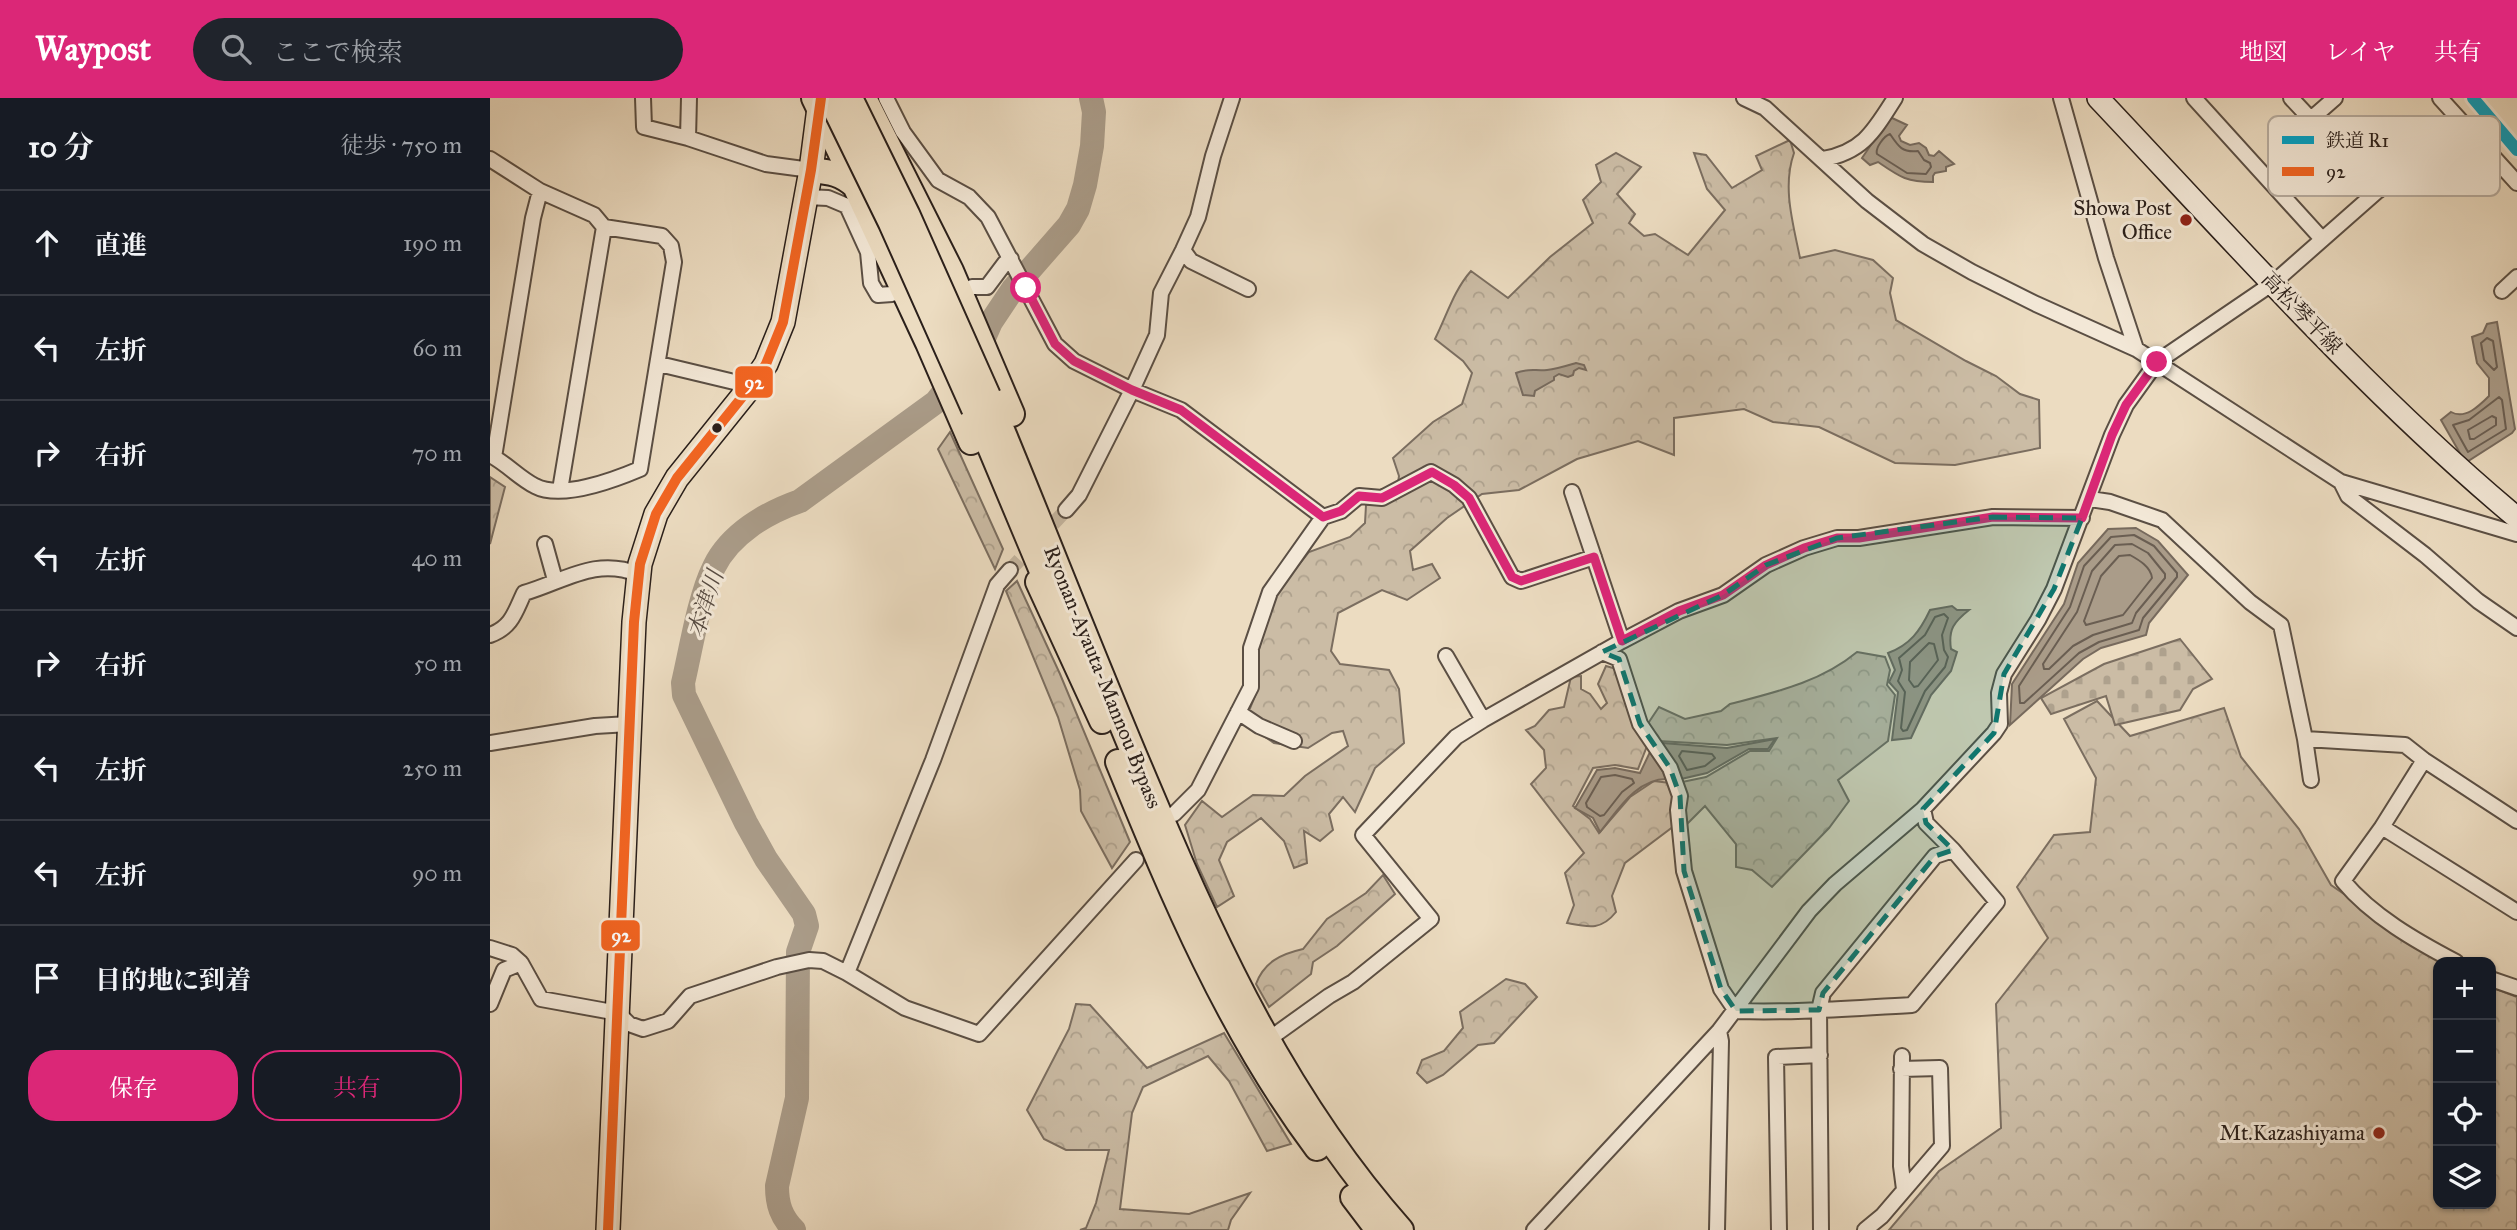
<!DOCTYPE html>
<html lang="ja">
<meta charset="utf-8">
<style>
:root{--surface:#171b24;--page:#20242c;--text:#f1f3f6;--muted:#9ea1a6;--line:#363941;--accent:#db2777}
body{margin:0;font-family:"IM FELL Great Primer","Noto Serif JP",serif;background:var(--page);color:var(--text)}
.controls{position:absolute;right:21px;bottom:21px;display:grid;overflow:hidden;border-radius:14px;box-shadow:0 2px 5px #0004}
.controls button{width:63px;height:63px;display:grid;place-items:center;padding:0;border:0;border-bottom:2px solid var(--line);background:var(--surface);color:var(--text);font:35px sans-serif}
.stop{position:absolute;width:21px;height:21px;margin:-16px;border:5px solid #db2777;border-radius:50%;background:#fff}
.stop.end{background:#db2777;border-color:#fff;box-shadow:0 2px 7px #0008}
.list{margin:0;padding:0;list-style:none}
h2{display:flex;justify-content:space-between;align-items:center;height:91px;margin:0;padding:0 28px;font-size:30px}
h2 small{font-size:23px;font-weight:400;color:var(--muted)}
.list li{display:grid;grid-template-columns:46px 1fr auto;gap:21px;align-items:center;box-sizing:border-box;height:105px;padding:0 28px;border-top:2px solid var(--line)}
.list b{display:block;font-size:26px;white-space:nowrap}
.list em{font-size:23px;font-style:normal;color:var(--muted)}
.actions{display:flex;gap:14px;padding:21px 28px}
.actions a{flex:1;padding:16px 0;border:2px solid var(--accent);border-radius:28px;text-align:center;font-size:24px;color:var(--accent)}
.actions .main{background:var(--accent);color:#fff}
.icon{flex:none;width:38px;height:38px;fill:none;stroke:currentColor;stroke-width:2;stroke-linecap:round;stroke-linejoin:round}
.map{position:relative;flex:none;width:2027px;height:1132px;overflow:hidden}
header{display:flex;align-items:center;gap:42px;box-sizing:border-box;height:98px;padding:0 35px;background:var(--accent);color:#fff}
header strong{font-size:33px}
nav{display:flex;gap:38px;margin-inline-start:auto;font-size:24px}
.search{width:490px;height:63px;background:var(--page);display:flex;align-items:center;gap:18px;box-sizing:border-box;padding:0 24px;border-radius:38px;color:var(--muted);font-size:26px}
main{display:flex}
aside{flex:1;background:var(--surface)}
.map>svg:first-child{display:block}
</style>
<header>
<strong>Waypost</strong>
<div class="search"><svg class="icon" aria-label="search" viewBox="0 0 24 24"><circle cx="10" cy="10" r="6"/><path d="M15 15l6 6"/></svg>ここで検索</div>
<nav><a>地図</a><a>レイヤ</a><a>共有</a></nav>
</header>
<main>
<aside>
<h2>10 分<small>徒歩 · 750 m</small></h2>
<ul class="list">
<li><svg class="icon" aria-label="ahead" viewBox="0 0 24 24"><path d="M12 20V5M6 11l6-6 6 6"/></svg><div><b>直進</b></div><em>190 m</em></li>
<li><svg class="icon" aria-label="left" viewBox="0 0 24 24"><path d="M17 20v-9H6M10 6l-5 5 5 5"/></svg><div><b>左折</b></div><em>60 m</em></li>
<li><svg class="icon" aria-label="right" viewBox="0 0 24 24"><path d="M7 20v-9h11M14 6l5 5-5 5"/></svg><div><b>右折</b></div><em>70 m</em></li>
<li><svg class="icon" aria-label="left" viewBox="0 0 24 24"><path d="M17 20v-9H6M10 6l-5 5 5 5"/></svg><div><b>左折</b></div><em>40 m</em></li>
<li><svg class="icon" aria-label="right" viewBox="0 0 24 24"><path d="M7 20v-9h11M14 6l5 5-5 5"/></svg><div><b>右折</b></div><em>50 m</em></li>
<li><svg class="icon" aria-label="left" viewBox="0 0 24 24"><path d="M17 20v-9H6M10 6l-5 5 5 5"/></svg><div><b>左折</b></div><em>250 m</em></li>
<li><svg class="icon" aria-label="left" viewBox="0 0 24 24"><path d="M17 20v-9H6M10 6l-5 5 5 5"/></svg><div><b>左折</b></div><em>90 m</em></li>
<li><svg class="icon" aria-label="arrive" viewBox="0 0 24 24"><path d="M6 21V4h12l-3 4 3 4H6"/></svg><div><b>目的地に到着</b></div></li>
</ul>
<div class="actions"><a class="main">保存</a><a>共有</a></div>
</aside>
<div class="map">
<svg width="2027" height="1132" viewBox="0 0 2027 1132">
<defs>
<pattern id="forest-crowns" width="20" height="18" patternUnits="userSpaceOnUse" patternTransform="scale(1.75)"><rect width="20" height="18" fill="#cbbca5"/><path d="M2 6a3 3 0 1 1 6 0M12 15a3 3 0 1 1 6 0" fill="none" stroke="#aea18d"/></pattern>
<pattern id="cemetery-stones" width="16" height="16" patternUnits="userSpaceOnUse" patternTransform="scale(1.75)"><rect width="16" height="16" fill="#cbbca5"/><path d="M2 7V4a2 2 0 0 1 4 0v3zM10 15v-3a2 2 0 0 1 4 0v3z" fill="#aea18d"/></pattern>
</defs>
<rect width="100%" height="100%" fill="#ecdcc1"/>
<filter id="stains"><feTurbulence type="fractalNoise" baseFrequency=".00286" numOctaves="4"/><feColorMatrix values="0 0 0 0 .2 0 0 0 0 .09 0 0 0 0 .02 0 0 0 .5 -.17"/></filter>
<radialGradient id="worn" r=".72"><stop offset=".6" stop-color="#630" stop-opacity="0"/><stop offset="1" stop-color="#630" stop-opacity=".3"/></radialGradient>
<path fill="url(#forest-crowns)" stroke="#7b6e60" stroke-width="2" d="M1300,42L1304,55C1292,89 1303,125 1310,160L1345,152L1383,162L1403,180L1400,195L1406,222L1476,263L1506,278L1530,296L1549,302L1550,350L1465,367L1405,365L1329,329L1283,324L1254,311L1184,320V357L1148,343L1087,361L1029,392L992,396L957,420L920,453L923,472L942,466L950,480L917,502L892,492L848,515L841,553L850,566L899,572L909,591L914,645L885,670L865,714L853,699L839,716L843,732L830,743L814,733L817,765L804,770L794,743L771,720L737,744L729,762L744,798L727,809L707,766L695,727L712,703L732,719L763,697L794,698L815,678L858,648L853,633L842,635L818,650L784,645L754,625L767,593L769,551L784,498L819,454L860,439L875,425L876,407L906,399L909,378L903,360L943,324L972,306L982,275L973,263L945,241C957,217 964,192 981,173L1018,200L1060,159L1103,125L1093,102L1111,84L1106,67L1126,55L1151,69L1127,96L1145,116L1139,125L1154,138L1165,136L1198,157L1235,112L1217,91L1204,55L1216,57L1242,90L1272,72L1266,58Z
M460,334L513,451L505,471L448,351Z
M0,379L15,389L0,446Z
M527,483L570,576L640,744L622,770L591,713L590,692L568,619L516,493Z
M1367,554L1395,559L1400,572L1397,587L1405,597L1398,643L1348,682L1359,703L1339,730L1282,789L1262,772L1246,769V746L1215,708L1197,726L1192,684L1216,679L1260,653H1279L1287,640L1237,647L1168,643L1157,627L1169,609L1195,621L1231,613L1240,606C1286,594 1331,584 1367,554Z
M1116,568L1130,572L1157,648L1148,671L1125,667L1103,670L1083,708L1100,721L1109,735L1140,699L1164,683L1180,685L1184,702V728L1135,765L1122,798L1126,814C1111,833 1098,829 1077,825L1084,807L1075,775L1094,755L1041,686L1056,670L1054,652L1036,632L1045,628L1059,612L1074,609L1081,579L1091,578V591L1100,596L1111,611L1117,605L1108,586Z
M1607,603L1640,638L1734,610L1751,659L1809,731L1841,787L1953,864H1948V1106H2001V889L2027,899V1132H1399L1449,1073L1511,1030L1506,906L1558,840L1527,789L1564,737L1600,734L1606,680L1574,621Z
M893,777L905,796L847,848L823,864L821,876L779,909L766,886C774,864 791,856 813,851L837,821L876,795Z
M1016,881L1035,886L1047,899L1004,945L988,947L953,977L937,985L927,975L932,962L954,953L973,930L970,914Z
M586,906L600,907L657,970L734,935L801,1046L777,1053L739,983L718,958L653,989L642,1015L630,1111L699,1116L760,1095L741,1122L738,1132H590L596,1130L606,1105L619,1052H576L554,1041L537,1012L579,931Z"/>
<path fill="url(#cemetery-stones)" stroke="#7b6e60" stroke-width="2" d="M1690,541L1722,581L1703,591L1690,612L1625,627L1616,598L1561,616L1551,600L1614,566Z"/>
<path fill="#aa9c89" stroke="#776a5d" stroke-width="2" d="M1400,19L1417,27L1409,38L1411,43L1420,47L1429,45L1436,50L1439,57L1444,58L1449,53L1464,66L1456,69V73L1445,75L1443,78V84C1416,84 1410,79 1388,64L1380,67L1372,60Z
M2007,224L2025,331L2022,335L1972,367L1971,357L1951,322L1961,314C1975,322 1989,308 1999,298V280L1987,265L1982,239L1993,235L1997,226Z
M1086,265L1094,267L1096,272L1089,270L1084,273L1083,277L1078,279L1069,276L1064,279V282L1045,293L1044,298L1033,297L1026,275C1037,270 1045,273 1057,272C1067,271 1076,268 1086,265Z
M1646,430L1668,443L1698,477L1659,525L1656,537L1611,550L1593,561L1520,627L1522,586L1574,506L1588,465L1618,431Z
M1462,508L1467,512H1479C1464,524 1458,531 1461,551L1467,554L1461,573L1441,597L1421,640L1402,642L1408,594L1399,584L1405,572L1398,555C1420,547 1430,533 1440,512Z
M1285,641L1278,651H1259L1217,675L1191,681L1185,666L1172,645L1237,650Z
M1161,652L1177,681C1146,681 1128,712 1110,734L1103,720L1085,710L1107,672L1125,670L1150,675Z"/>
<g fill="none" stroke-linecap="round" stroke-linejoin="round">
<path stroke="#6a5e52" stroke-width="2" d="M1400,36C1408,48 1412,55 1428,53L1434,62L1440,65L1441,69L1436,76L1417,75L1387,56C1385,50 1394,38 1400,36Z
M1997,240L2003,243L2007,269L2004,272L1994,262L1991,245Z
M2009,299L2012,302L2016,331L1978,354L1963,327L1979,322Z
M2002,318L2006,320V327L1984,341H1980L1978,332Z
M1644,437L1664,448L1687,475V479L1653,520L1649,532L1609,544L1589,555L1534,605H1530L1529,588L1580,509L1594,468L1621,439Z
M1642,446L1658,455L1675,476V480L1646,515L1642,525L1603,537L1583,548L1559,571H1554L1553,566L1587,514L1602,473L1625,447Z
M1640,457C1649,462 1661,469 1662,480L1633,517L1596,527L1594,523L1611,478L1629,458Z
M1454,516L1458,520L1452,537L1454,552L1458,559L1455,569L1435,593L1417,632L1413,633L1411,630L1415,594L1408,583L1412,572L1409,560L1435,537L1445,519Z
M1439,545L1444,546L1448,562L1428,588L1424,589L1419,582L1420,564Z
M1192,653L1222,656L1225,660L1215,668L1197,672L1189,658Z
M1125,677L1142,681L1144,685L1132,694L1114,717L1110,718L1097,709L1096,705L1111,679Z"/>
<path stroke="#aa9c89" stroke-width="24" d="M304,1132C291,1119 287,1106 287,1088L307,1000L308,854L317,828L314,816L276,761L256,725L194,597L193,585C201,551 209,499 224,469C240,436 276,415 310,403L446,304L491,247L501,224L523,191L579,127L588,111L595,87L602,48L604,14L601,0"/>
<path stroke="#c5b6a0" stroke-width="14" stroke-dasharray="14 7" stroke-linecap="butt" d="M520,472L576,412"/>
<defs>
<path id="minor" d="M153,0L154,29L198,40L276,66L321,72
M396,0L413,34L448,82L479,99L498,119L565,246L584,263L642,292L667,237L671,195L693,152L708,119L723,58L742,0
M1254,0L1275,10L1377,103L1433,146L1482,174L1546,206L1646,251L1851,384L2027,436
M1571,0L1616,160L1646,251
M1704,0L1832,141
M1801,0L1888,93
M1950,0L2027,85
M1821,21L1845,0
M198,40L199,0
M0,61L50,93L104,117L114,129L172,138L181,148L184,164L150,371C124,382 71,402 45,388C29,380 16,365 0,357
M1333,61C1373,54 1384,33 1405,0
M316,99L338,100L357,108L378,154L381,185L388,197L402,196
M693,152L701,163L758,191
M482,189H497L515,165L521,161
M2012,193L2027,179
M169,266L261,288
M4,359L43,120L50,93
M1851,384L1858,398L1935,457L1988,503L2027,530
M70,392L114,129
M1082,394L1132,543
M1600,401L1620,404L1672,422L1760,504L1791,527L1815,641L1915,647L1934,662L2027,723
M576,412L589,397L642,292L691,312L833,419L780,494L761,550V589L708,692L684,716
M833,419L851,413L869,398L892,400L941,374L964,387L979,400L1022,479L1031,483L1104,459
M55,446L65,482
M520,472L507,487L443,662L357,875L415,910L489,936L646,762
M0,537C22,529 25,514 34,495C75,483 105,459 148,476
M1112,554L1129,561L1150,626L1180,670L1190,698L1188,712L1194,773L1231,891L1246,913C1305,915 1363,910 1422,907L1507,804L1463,752L1445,758L1333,895L1329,912L1331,1132
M956,558L993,622
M748,614L769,628L804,643
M1815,641L1821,682
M0,645L105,628L139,626
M1934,662L1892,729L2027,814
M1433,711L1436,725L1463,752
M1892,729L1853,783C1882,818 1926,843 1966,864
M0,850L22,857L31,865
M2001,881L2027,890
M0,906L14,872L31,865L51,901L128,915L139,926L153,931L178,923L200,898L287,869L319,862L333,863L357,875
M772,946L839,898L863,884L941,821L873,737L966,639L993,622L1132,543L1189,513L1233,497L1276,467L1314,450L1347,440H1369L1503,419L1592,420
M1412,958L1411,1068L1414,1091
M1044,1132L1229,933L1319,813L1345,786L1433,711L1504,635L1510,626L1509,595L1514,576L1548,522L1564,491L1622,337L1636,307L1667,264L1783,185L1968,22
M1227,1132L1231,943L1229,933
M1289,1132L1286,959L1330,957
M1375,1132L1392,1118L1452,1048L1450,970L1411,971"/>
<path id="secondary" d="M1608,0C1743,143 1875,293 2027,420"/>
<path id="primary" d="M118,1132L144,524L150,466L166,416L187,380L261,288L276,266L293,224L321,72L330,2"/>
<path id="trunk" d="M324,0L366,87
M374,0L461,173L522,316
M321,72C340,74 351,75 365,88L438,245L481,344
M498,298C553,430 604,563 660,694C725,849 798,1005 911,1132
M484,311L562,497
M548,484L612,623
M628,664C683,798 739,933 827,1050
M863,1099L888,1132"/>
</defs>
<use href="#minor" stroke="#5b4f44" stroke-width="18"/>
<use href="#secondary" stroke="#2b201b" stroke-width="24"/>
<use href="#primary" stroke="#2b201b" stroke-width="26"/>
<use href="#trunk" stroke="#2b201b" stroke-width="28"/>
<use href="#minor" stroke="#f3e8d7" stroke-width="14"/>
<use href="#secondary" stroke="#f3e8d7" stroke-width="21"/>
<use href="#primary" stroke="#ecdcc1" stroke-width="23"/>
<use href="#trunk" stroke="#ecdcc1" stroke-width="24"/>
<defs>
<path id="trunk-bridge" d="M340,0L401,125L484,311
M360,0L417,116L498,298"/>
</defs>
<use href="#trunk-bridge" stroke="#2b201b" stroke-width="28" stroke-linecap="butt"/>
<use href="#trunk-bridge" stroke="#ecdcc1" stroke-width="24"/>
<defs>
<path id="bus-1" d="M118,1132L144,524L150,466L166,416L187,380L261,288L276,266L293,224L321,72L331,0"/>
</defs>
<use href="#bus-1" stroke="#f3e8d7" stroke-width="16"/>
<use href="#bus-1" stroke="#f26522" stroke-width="10"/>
<defs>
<path id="rail-1" d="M1983,0L2027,52"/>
</defs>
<use href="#rail-1" stroke="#f3e8d7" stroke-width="18"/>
<use href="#rail-1" stroke="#02a2c5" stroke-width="12"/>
</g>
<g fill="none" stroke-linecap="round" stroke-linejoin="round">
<path stroke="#db2777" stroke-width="9" d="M536,190L565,246L584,263L642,292L691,312L833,419L851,413L869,398L892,400L942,374L964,387L979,400L1022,479L1031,483L1104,459L1132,543L1189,513L1233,497L1276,467L1314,450L1347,440H1369L1503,419L1592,420L1622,337L1636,307L1667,264"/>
</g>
<path fill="#0f766e" fill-opacity="0.2" stroke="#0f766e" stroke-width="5" stroke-dasharray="14 9" stroke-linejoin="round" d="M1503,419L1592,420L1564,491L1514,576L1504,635L1433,711L1436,725L1463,752L1445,758L1333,895L1329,912L1246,913L1231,891L1194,773L1190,698L1180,670L1150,626L1129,561L1112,554L1233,497L1276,467L1347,440Z"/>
<g fill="#8f2418" stroke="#f3e8d7" stroke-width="2.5">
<circle cx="1696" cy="122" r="7"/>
<circle cx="1889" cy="1035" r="7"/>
</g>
<circle fill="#2b201b" stroke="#f3e8d7" stroke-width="2.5" cx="227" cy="330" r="6"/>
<g text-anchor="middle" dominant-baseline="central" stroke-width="6" stroke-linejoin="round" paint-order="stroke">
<g font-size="21" fill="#2b201b" stroke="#f3e8d7" text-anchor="end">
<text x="1682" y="110">Showa Post<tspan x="1682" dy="24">Office</tspan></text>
<text x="1875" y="1035">Mt.Kazashiyama</text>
</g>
<g font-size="21" fill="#2b201b" stroke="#f3e8d7">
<text transform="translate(1812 215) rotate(46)">高松琴平線</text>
<text transform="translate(613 579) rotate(68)">Ryonan-Ayauta-Mannou Bypass</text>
</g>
<g font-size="23" font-style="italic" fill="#574b42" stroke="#f3e8d7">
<text transform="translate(215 506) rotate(-72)">本津川</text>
</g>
</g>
<rect x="1778" y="18" width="232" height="80" rx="10" fill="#f3e8d7" stroke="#b7ac9f" stroke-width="2"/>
<rect x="1792" y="38" width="32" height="8" fill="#02a2c5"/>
<rect x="1792" y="69" width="32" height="9" fill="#f26522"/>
<g font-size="19" fill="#2b201b">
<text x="1836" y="49">鉄道 R1</text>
<text x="1836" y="80">92</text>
</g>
<g stroke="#f3e8d7" stroke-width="2.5">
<rect x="244" y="267" width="40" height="34" rx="7" fill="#f26522"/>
<rect x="110" y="821" width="41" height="33" rx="7" fill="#f26522"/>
</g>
<g font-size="19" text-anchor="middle" font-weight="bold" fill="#fff">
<text x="264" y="291">92</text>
<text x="131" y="844">92</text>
</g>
<rect width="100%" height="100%" filter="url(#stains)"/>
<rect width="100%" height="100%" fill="url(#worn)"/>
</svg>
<div class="controls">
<button>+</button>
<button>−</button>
<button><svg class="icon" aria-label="locate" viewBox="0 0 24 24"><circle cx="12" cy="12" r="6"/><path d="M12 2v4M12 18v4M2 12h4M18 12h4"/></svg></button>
<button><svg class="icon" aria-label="layers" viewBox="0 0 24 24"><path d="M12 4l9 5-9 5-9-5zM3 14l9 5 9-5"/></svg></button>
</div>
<div class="stop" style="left:536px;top:190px"></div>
<div class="stop end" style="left:1667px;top:264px"></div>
</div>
</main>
